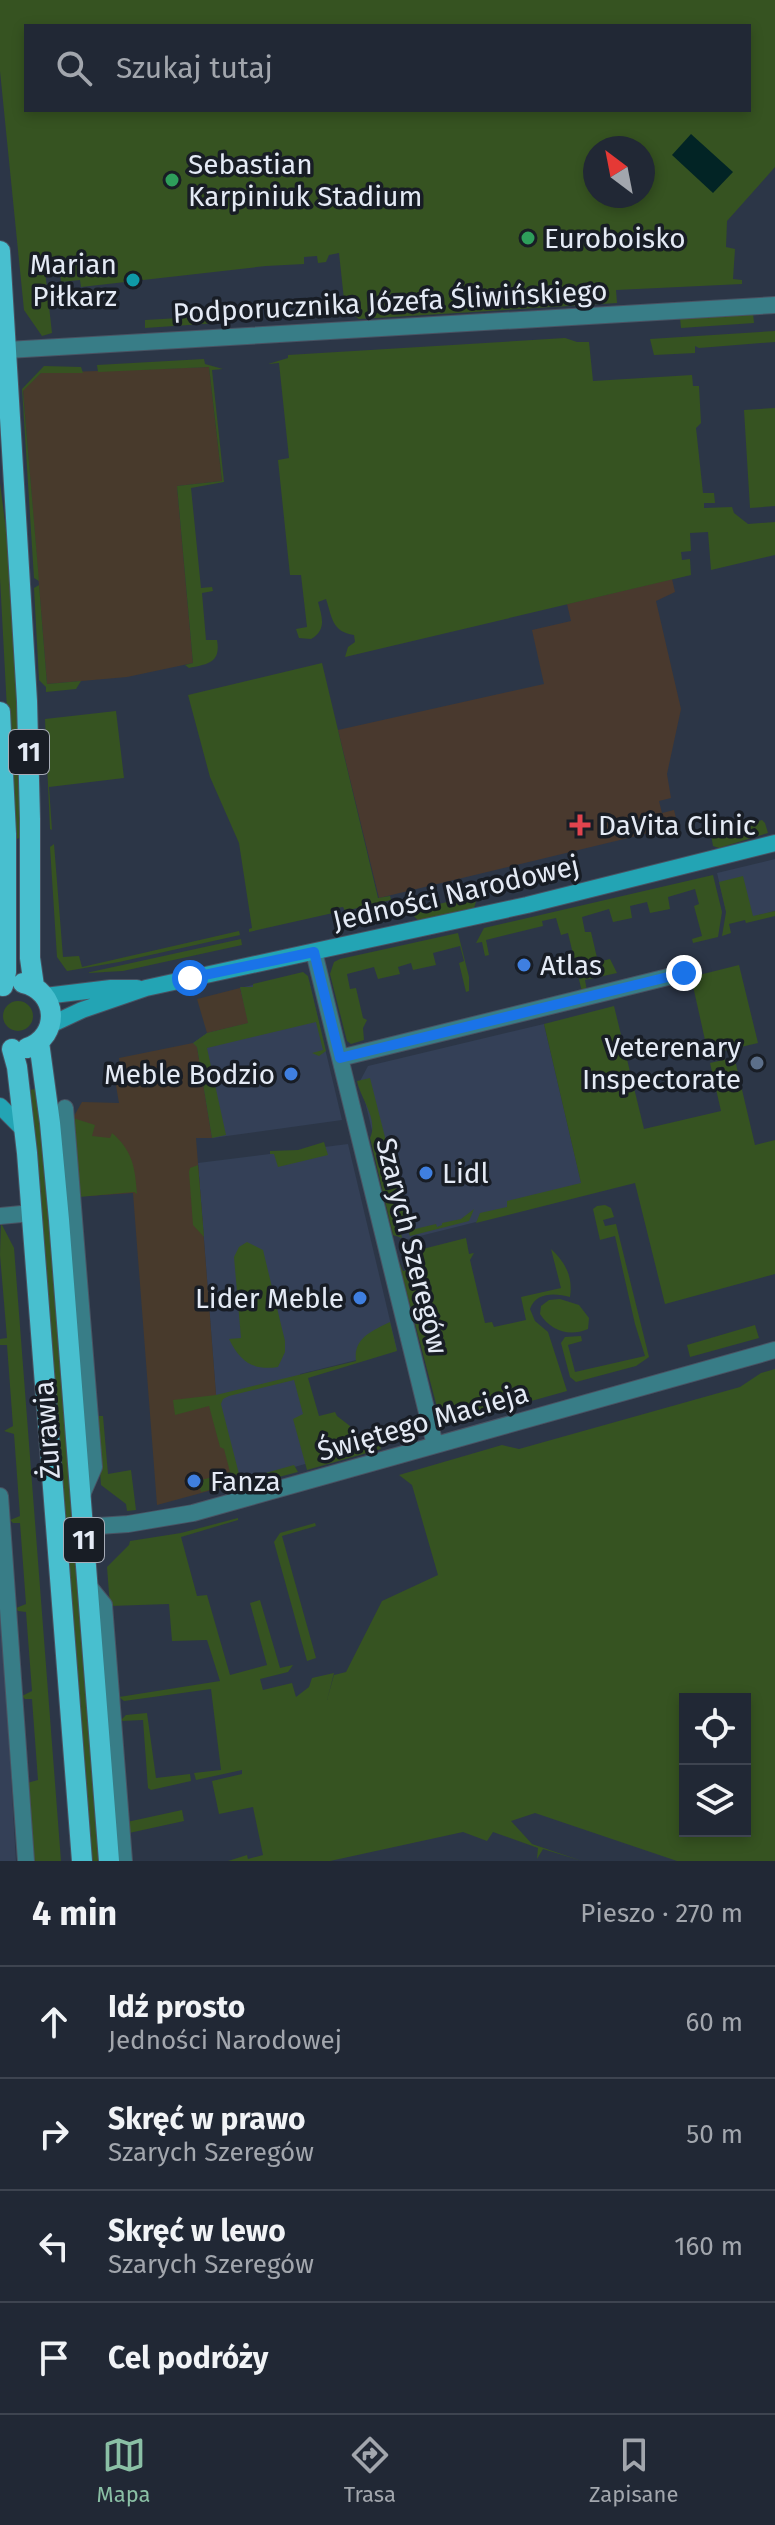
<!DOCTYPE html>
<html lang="pl">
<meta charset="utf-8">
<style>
:root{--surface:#212835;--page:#29303d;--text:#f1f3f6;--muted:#a2a6ad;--line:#3e4450;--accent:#8abfa5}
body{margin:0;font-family:"Fira Sans",sans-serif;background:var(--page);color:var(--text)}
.controls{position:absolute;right:24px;bottom:24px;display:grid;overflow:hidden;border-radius:0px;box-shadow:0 4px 12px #0003}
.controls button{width:72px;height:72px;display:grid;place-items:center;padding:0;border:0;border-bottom:2px solid var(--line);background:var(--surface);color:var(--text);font:40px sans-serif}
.compass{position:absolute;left:583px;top:136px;width:72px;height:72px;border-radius:50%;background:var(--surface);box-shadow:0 4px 12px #0003;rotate:328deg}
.stop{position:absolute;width:24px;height:24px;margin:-18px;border:6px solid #1a73e8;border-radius:50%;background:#fff}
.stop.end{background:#1a73e8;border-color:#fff;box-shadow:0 2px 8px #0008}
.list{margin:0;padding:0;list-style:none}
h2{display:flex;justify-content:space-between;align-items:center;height:104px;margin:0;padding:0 32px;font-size:34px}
h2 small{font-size:26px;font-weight:400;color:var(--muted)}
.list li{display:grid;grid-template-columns:52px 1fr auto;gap:24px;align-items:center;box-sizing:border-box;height:112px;padding:0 32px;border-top:2px solid var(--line)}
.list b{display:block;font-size:30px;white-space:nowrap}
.list p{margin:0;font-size:26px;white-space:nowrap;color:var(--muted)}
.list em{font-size:26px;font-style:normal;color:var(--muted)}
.icon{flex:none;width:44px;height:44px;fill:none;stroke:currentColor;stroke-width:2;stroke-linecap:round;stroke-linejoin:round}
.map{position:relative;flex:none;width:775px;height:1861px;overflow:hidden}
.search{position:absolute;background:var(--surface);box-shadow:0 4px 12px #0003;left:24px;right:24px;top:24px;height:88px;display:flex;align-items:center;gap:20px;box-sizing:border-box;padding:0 28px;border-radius:0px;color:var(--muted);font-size:30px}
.sheet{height:552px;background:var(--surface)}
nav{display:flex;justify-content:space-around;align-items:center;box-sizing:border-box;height:112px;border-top:2px solid var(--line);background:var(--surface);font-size:22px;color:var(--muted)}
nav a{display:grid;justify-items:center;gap:4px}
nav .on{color:var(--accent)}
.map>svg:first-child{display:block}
</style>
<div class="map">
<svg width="775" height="1861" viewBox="0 0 775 1861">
<rect width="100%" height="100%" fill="#2c3647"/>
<path fill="#344057" d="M775,859V911L729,923L717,873Z
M299,974L309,981L342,1120L212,1138L197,1047L193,1043L207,1033L248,1023L240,988Z
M544,1024L584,1195L404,1240L398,1237L360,1081L368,1066Z
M348,1144L397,1350L300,1374L312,1462L238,1483L216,1395L198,1163Z
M0,1606L4,1659L16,1861H0Z"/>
<path fill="#483a2c" d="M209,367L222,481L177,486L193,663L127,677L47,684L23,390L41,373Z
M240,988L249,1023L207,1033L197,999Z
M193,1043L197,1047L212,1138H196L216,1394L238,1483L157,1505L133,1193L88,1196L78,1151L74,1116L82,1102L119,1103L114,1074L121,1073L119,1058Z"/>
<path fill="#49392e" d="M672,579L675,592L656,601L681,709L667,774L671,798L659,801L662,813L674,810L678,826L379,898L338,730L544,684L532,630L571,621L567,604Z"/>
<path fill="#365321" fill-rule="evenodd" d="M0,0H775V167L727,221L726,247L735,249L733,279L742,280V284L616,290L617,303L359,319L345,309L339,253L329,255L326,262L318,263L317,256L304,257V264L266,266L81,287L80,280L61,282L59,260L44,262L52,333L42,336L24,310L0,71ZM26,26H749V110H26ZM595,148H643V196H595Z
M753,313L754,323L681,328L680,318Z
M232,315V322L145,328V320Z
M775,331V342L699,348L695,346V353L654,355L650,339Z
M565,338L577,342H589L593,381L692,375L693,386H699L701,423L696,428L703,493H714L715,503H704V508L732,507L734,513L748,524L775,522V555L711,570L708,532L690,533L691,551L681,552L682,560L690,559L691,575L345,657L348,647L355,642L354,635C332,632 332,617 326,599L318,602C322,617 327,630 311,639L299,638L296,629L307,627L301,575H290L278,460L289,458L279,363L268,364L288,358V355Z
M204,359L205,364L223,369L212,370L224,482L191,488L201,588L212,587L213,591L202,593L206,640H217C221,663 208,664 189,668L185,665L193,663L177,486L222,481L209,367L98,372L97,365Z
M44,366L81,367L83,373H41L23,391L39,581L34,578L22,389Z
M775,408V506L750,508L744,410Z
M0,483L12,576L22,836L14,841L0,578Z
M39,585L47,684L81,681L76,689L46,692V687L39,680L34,588Z
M322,663L378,898L390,896L391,900L345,911L343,907L332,909L333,913L249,932V929L252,928L239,843L210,777L188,695Z
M116,711L124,778L49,787L52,830L50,829L45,719Z
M762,820L765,823L768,833L719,848L713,846L711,835Z
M54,844L63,957L79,956L82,967L239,931L240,935L119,962L67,971L57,957L50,847Z
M713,875L722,912L718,937L693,943L692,939L702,936L694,906L699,904L695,889L668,897L670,909L650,913L647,902L630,906L632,918L613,922L609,909L582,917L585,932H591L598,962L610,959L617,973L585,980L587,991L582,992L568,933L561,935L556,918L542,921L543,926L486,940L489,955L485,956L482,942L476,943L484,928Z
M743,876L753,916L775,911V916L746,923L745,920L729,924L731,933L722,936L726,912L719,882Z
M478,895L474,908L418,920L408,911Z
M458,933L469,977V991L466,992L459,963L464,961L460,946L433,953L436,965L413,970L411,963L398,967L400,974L378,979L374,967L347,974L350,989L356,988L363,1018L367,1020L363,1028L364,1040L351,1044L347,1041L330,974L334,962L340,959Z
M241,939L242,945L123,971L86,973Z
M739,965L758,1043L715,1053L707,1049L691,977Z
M303,972L308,976L326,1051L319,1056L312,1053L323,1050L316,1022L207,1048L226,1135L212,1138L197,1047L193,1043L207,1033L248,1023L240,987H253V984Z
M3 1016a15 15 0 1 1 30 0a15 15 0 1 1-30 0Z
M614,1006L644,1129L721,1111L710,1063L727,1059L735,1060L755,1145L775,1140V1274L665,1304L635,1183L476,1223L480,1213L507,1207V1201L581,1183L544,1024Z
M370,1078L407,1224L413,1223L415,1229L436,1224L437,1227L442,1225V1223L461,1219L474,1209L469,1221L410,1236L408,1231L401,1233L402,1238L393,1235L370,1138C379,1119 360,1098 357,1081Z
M37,1089L43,1124L101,1861H91L28,1090Z
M73,1118L95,1125L92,1136L110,1138L112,1133C133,1151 135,1168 137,1194L134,1192L79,1197Z
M324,1142L328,1155L278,1167L274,1154H270V1151L298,1150Z
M198,1165L204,1237L193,1225L189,1172L190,1168Z
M605,1205L611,1208L614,1217L603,1220L605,1226L616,1224L649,1357L636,1366L576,1382L570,1377L561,1343L565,1337L581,1336L582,1341L568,1345L575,1372L645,1356L635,1324L615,1236L600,1240L593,1209L597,1206Z
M1,1223L14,1248L61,1861H33L27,1783L38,1780L32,1699H25L22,1696L32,1691L26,1612L18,1611L16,1608L26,1604L20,1523H13L10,1520L20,1516L14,1434L4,1431L13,1426L7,1345H0V1339L7,1338L0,1255Z
M466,1238L469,1254L474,1253L470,1260L485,1323L492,1322L494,1327L526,1320L521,1297L561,1288L551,1249C566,1263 573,1277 570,1297C555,1293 536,1292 530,1309L535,1321L548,1332L567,1391L445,1425L439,1415L398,1259L403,1271L419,1268L415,1251Z
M247,1242L263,1250L285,1341V1352L278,1367C252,1371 240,1361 229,1339L241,1338L234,1257L239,1247Z
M560,1299L579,1305L589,1318L588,1329C569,1337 551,1331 540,1314L541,1306L549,1300Z
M390,1322L397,1351L308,1378L319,1416L335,1412L337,1416L350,1426L356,1440L377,1435L381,1449L307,1470L293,1419L303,1414L294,1380L229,1396L223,1399L221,1404L239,1474L248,1478L294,1465L298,1472L248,1485L238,1483L201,1492L198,1481L230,1472L224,1449L220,1447L209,1406L175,1415L173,1400L216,1395L356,1361C353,1338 372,1331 390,1322Z
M755,1325L759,1338L690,1357L687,1345Z
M775,1369V1861H677L535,1813L511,1821L532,1844L582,1861L543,1849L537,1859L538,1848L493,1832L487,1841L463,1832L330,1861H228L247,1855L248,1859L263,1855L253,1807L219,1814L212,1781L242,1774V1770L196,1780L194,1773L221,1770L211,1689L124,1701L119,1697L220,1681L207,1640L172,1641L169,1604L110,1606L107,1567L129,1545L130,1541L181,1533L238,1518V1520L181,1537L197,1596L207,1595L230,1675L267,1665L250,1603L260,1600L280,1668L293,1665L288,1672L260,1679L263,1690L292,1683L296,1697L309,1687L312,1678L334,1673L327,1700L334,1675L346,1672L382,1601L438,1575L412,1485L399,1475L502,1445L519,1449L740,1387L761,1373ZM685,1699H745V1831H685Z
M96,1416H103L108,1474L131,1470L136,1510L127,1511L126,1504L101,1485Z
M315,1523L316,1526L282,1536L316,1658L307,1661L274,1542L280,1533Z
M147,1713L156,1778L190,1774L191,1781L151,1790L148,1788L143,1720L120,1721L126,1715Z
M182,1810L184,1821L129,1833L127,1822Z"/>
<path fill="#022425" d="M691,134L733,172L713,193L672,155Z"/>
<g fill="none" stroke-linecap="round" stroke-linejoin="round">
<defs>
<path id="street" d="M7,350L775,305
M314,952L435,1445
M340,1058L684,973
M65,1108L94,1467L81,1497
M0,1216L32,1213
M0,1496L26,1861
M83,1527L128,1524L193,1513L775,1350
M87,1584L104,1605L124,1861"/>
<path id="secondary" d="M45,996L111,988H137
M50,1025L82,1010L146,988L527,905L775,843
M0,1106L25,1131"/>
<path id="primary" d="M0,251L27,701L30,819V958L34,986
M0,712L6,834V972L3,986
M23,983C58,991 61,1036 27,1048
M39,1042L50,1123L59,1220L109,1861
M12,1049L17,1067L27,1153L82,1861"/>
</defs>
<use href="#street" stroke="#495363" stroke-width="18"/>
<use href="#secondary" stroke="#495363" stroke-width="18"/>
<use href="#primary" stroke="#495363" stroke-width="22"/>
<use href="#street" stroke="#387d87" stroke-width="16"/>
<use href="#secondary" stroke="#23a4b4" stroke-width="16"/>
<use href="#primary" stroke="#48bfcf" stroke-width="20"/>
</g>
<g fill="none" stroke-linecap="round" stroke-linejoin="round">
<path stroke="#1a73e8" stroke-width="10" d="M190,978L314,952L340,1058L684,973"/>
</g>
<g fill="#2e9e5b" stroke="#181d25" stroke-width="3">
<circle cx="172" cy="180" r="8"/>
<circle cx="528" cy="238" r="8"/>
</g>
<circle fill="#0f9aa8" stroke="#181d25" stroke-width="3" cx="133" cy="280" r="8"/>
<path fill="#e0444e" stroke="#181d25" stroke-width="3" d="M576 813h8v8h8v8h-8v8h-8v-8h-8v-8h8z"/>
<g fill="#3f7fe0" stroke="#181d25" stroke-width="3">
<circle cx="524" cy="965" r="8"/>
<circle cx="291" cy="1074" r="8"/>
<circle cx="426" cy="1173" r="8"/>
<circle cx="360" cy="1298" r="8"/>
<circle cx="194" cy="1481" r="8"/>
</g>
<circle fill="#5c6f8a" stroke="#181d25" stroke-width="3" cx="757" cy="1063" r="8"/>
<g text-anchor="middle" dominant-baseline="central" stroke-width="7" stroke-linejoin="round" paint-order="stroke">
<g fill="#181d25" stroke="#a7acb7" stroke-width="2">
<rect x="9" y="730" width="40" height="44" rx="6"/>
<rect x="64" y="1518" width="40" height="44" rx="6"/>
</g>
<g font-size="26" font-weight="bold" fill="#e4eaf5">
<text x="29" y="752">11</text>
<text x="84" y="1540">11</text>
</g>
<g font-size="28" fill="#e4eaf5" stroke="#181d25" text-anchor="start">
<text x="188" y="164">Sebastian<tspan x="188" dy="32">Karpiniuk Stadium</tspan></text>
<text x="544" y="238">Euroboisko</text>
<text x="117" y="264" text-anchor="end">Marian<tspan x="117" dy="32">Piłkarz</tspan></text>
<text x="598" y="825">DaVita Clinic</text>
<text x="540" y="965">Atlas</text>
<text x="741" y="1047" text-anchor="end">Veterenary<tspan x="741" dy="32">Inspectorate</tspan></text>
<text x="275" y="1074" text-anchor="end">Meble Bodzio</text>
<text x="442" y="1173">Lidl</text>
<text x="344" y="1298" text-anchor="end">Lider Meble</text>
<text x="210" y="1481">Fanza</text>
</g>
<g font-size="28" fill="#e4eaf5" stroke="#181d25">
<text transform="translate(390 302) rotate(-3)">Podporucznika Józefa Śliwińskiego</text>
<text transform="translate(456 893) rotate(-13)">Jedności Narodowej</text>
<text transform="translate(412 1246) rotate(76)">Szarych Szeregów</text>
<text transform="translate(423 1422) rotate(-16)">Świętego Macieja</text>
<text transform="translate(47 1430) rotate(-94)">Żurawia</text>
</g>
</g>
</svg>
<div class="controls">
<button><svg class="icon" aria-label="locate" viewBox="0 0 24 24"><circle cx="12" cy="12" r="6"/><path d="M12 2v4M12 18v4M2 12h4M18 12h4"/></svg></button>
<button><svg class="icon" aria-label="layers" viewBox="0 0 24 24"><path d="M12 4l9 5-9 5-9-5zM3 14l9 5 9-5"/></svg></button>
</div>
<svg class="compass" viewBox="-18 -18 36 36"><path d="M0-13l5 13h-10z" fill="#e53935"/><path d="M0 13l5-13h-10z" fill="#a2a6ad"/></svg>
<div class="stop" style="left:190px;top:978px"></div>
<div class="stop end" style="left:684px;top:973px"></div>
<div class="search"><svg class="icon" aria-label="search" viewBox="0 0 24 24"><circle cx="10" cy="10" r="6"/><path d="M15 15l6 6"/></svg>Szukaj tutaj</div>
</div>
<section class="sheet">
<h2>4 min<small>Pieszo · 270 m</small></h2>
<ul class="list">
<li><svg class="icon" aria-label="ahead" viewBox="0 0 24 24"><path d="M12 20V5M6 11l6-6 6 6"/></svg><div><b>Idź prosto</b><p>Jedności Narodowej</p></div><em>60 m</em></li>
<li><svg class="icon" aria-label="right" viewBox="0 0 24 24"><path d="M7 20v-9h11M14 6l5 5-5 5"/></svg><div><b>Skręć w prawo</b><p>Szarych Szeregów</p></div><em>50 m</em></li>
<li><svg class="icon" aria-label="left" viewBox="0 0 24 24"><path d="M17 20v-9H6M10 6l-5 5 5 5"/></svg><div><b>Skręć w lewo</b><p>Szarych Szeregów</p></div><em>160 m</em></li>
<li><svg class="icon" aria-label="arrive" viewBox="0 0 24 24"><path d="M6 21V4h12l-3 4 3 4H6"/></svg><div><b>Cel podróży</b></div></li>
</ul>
</section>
<nav>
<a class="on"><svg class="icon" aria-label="map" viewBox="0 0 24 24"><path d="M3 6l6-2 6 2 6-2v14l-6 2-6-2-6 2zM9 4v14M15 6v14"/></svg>Mapa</a>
<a><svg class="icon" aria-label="directions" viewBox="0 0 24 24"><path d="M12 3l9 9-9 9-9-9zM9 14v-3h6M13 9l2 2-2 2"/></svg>Trasa</a>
<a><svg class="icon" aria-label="saved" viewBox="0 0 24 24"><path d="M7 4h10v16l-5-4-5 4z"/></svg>Zapisane</a>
</nav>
